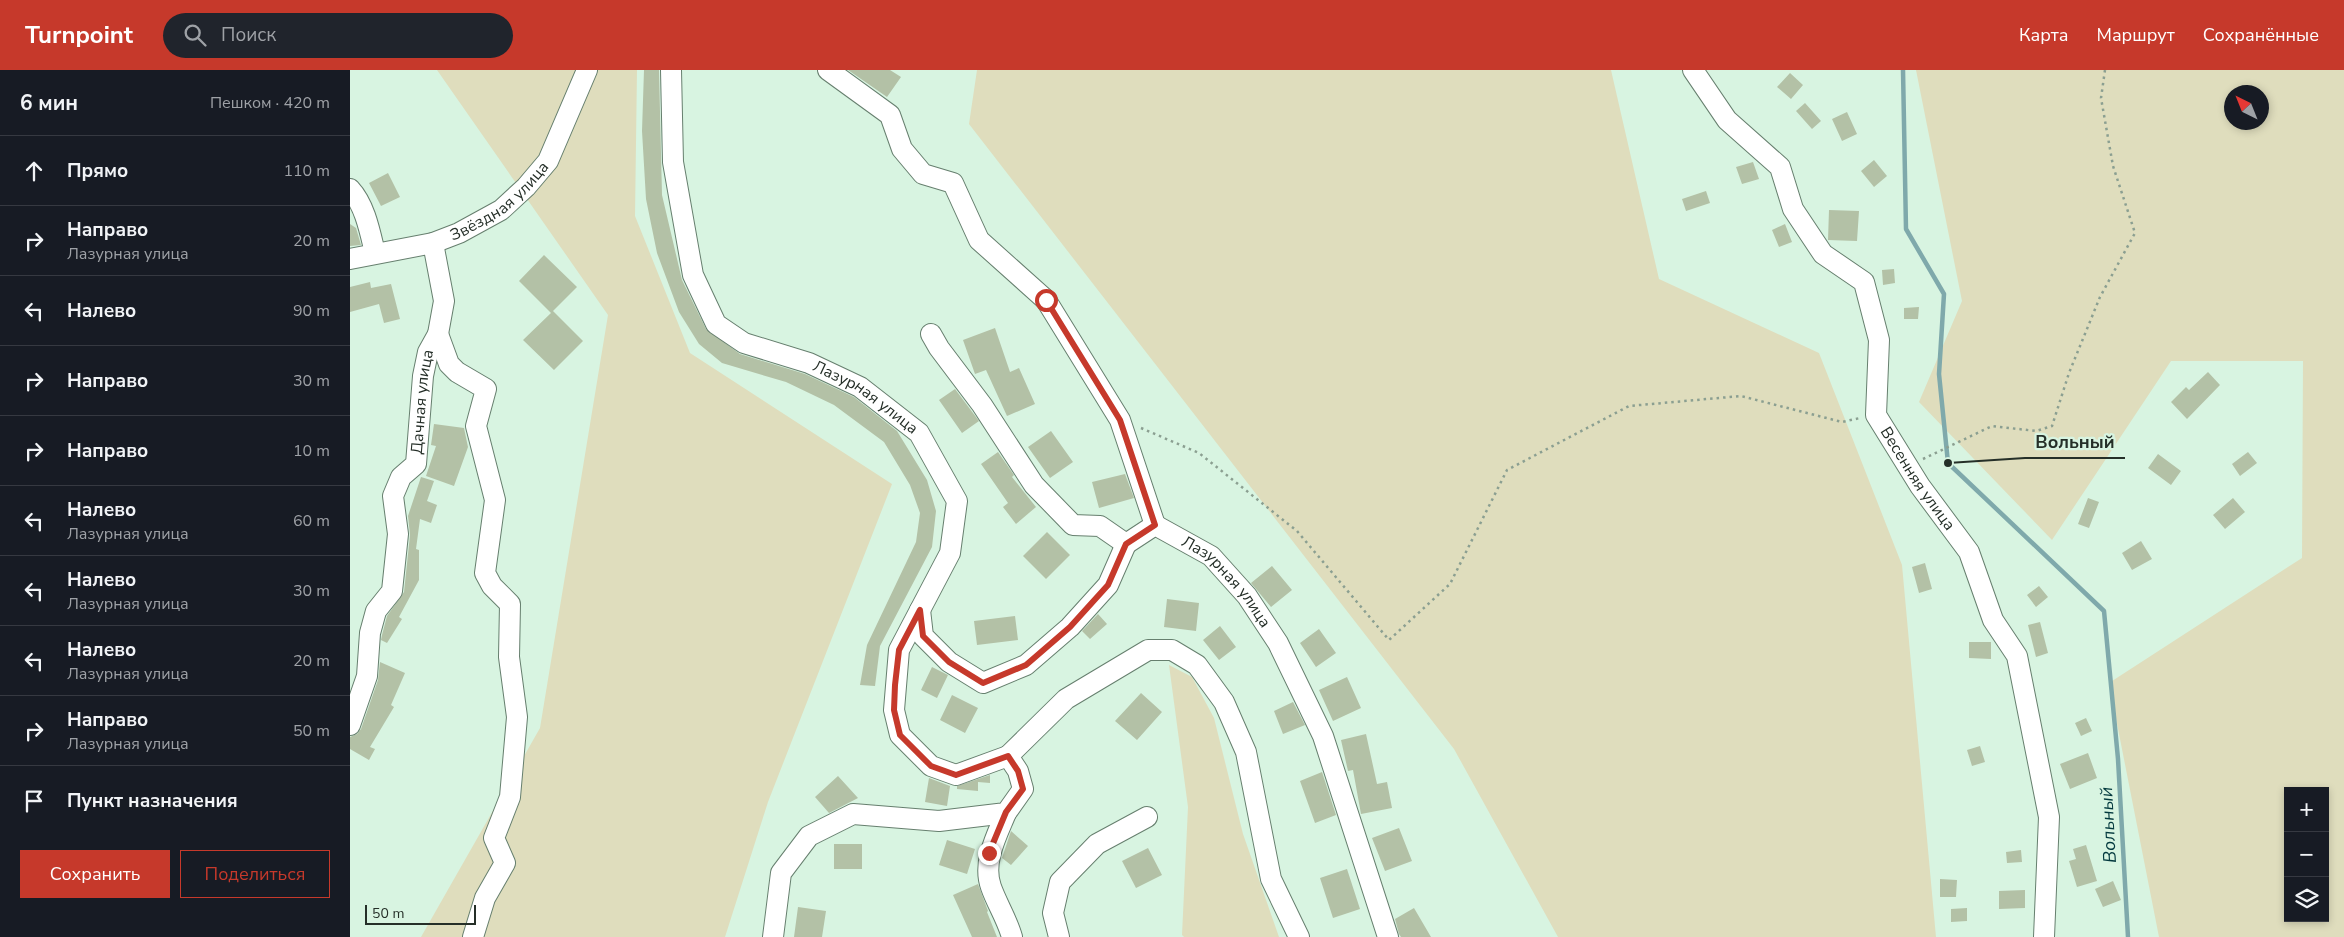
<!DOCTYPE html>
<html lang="ru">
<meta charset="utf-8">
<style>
:root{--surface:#171b24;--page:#20242c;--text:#f1f3f6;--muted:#9ea1a6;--line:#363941;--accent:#c6392b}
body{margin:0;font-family:"Nunito Sans",sans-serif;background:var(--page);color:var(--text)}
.controls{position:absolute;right:15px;bottom:15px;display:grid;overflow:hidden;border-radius:0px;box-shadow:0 2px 8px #0003}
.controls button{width:45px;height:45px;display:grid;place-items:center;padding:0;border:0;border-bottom:1px solid var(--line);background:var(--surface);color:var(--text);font:25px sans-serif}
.compass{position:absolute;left:1874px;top:15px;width:45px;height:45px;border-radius:50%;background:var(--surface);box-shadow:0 2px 8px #0003;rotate:317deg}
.scale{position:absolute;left:15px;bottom:12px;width:111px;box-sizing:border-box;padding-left:5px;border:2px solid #252f28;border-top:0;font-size:14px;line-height:18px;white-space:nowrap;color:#252f28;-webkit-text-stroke:4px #d8f4e1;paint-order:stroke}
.stop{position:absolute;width:15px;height:15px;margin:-11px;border:4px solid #c6392b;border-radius:50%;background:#fff}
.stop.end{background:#c6392b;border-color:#fff;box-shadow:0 1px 5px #0008}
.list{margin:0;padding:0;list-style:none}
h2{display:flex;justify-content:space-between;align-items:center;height:65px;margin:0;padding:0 20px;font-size:21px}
h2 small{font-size:16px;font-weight:400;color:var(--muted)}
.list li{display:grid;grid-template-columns:32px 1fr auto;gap:15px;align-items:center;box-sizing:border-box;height:70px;padding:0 20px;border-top:1px solid var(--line)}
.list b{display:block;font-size:19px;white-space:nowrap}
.list p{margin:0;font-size:16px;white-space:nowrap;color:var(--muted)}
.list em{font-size:16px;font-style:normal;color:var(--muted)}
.actions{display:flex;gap:10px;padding:15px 20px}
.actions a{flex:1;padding:11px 0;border:1px solid var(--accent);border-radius:0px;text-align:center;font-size:18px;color:var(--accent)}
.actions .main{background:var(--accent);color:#fff}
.icon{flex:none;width:28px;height:28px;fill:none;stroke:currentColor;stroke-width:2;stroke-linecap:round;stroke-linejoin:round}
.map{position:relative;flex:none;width:1994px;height:867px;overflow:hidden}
header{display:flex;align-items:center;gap:30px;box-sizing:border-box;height:70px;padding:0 25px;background:var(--accent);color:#fff}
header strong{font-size:24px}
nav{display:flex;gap:28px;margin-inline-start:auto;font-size:18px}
.search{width:350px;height:45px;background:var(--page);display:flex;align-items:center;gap:12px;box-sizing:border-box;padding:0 18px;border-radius:28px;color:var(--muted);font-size:19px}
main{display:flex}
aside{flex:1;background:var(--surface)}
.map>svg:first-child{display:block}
</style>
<header>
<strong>Turnpoint</strong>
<div class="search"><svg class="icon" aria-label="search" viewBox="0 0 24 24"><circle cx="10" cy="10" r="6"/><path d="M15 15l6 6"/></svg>Поиск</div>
<nav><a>Карта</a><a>Маршрут</a><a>Сохранённые</a></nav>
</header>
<main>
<aside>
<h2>6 мин<small>Пешком · 420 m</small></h2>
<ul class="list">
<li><svg class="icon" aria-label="ahead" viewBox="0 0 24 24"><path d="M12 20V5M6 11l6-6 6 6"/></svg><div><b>Прямо</b></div><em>110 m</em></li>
<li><svg class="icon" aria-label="right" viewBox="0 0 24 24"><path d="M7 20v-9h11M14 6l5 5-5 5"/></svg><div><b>Направо</b><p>Лазурная улица</p></div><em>20 m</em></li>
<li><svg class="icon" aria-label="left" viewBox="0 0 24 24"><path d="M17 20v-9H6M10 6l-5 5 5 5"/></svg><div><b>Налево</b></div><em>90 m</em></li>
<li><svg class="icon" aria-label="right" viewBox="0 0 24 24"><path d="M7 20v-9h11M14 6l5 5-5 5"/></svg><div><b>Направо</b></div><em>30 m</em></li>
<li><svg class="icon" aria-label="right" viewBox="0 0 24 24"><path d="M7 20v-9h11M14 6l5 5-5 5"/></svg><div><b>Направо</b></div><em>10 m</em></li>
<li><svg class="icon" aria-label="left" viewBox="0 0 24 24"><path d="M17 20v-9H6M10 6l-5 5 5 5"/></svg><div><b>Налево</b><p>Лазурная улица</p></div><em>60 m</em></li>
<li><svg class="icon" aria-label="left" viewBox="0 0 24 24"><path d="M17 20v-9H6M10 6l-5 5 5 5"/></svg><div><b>Налево</b><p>Лазурная улица</p></div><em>30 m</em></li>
<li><svg class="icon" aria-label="left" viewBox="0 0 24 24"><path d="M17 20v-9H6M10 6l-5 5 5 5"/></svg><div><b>Налево</b><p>Лазурная улица</p></div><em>20 m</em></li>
<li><svg class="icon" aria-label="right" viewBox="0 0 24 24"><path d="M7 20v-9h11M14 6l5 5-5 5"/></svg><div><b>Направо</b><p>Лазурная улица</p></div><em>50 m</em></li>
<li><svg class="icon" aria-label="arrive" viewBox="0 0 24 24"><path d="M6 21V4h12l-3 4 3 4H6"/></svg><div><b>Пункт назначения</b></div></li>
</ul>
<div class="actions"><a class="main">Сохранить</a><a>Поделиться</a></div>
</aside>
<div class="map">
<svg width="1994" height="867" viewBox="0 0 1994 867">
<rect width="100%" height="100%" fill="#d8f4e1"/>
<path fill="#dfddbd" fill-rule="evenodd" d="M87,0H287L285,146L340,283L542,414L418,732L375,867H71L190,658L258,245Z
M627,0H1261L1309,209L1469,283L1552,495L1586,867H1208L1104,679L619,54Z
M1566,0H1994V867H1809L1759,613L1952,488L1953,291H1821L1702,470L1569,332L1612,231ZM1912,22V52H1882V22ZM1938,721H1975V848H1938Z
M819,595L842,607L864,648L893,764L929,867H834L832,865L838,737Z"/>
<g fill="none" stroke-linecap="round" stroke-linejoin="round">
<path stroke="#7fa9ab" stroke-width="4.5" d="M1553,0L1556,159L1594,224L1589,304L1598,393L1754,541L1768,689L1778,867"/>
</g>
<path fill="#b3c1a6" d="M294,0H309L312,125L332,210L356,259L390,284L455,304L504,327L547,361L577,410L586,441L582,477L530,576L525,616L510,615L517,575L566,472L570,443L560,415L534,372L484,335L436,312L372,293L349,274L329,242L307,183L296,129L292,61Z
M498,0H540L551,7L537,27Z
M1440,3L1453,15L1441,29L1427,17Z
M1455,33L1471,51L1462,59L1446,41Z
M1497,42L1507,64L1492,71L1482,49Z
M1524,90L1537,106L1524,117L1511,101Z
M1403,92L1409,109L1392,114L1386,97Z
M38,103L50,127L31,136L19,113Z
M1356,121L1360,133L1336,141L1332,129Z
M1479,140L1509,141L1507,171L1478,170Z
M0,154L6,158L11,175L0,176Z
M1435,154L1442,172L1429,177L1422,160Z
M194,185L227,217L203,241L233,271L204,300L173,270L201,243L169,211Z
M1544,199L1545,213L1533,215L1532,200Z
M20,212L21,218L41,214L50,249L34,253L29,234L0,242V217Z
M1569,237L1568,249H1554V238Z
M645,258L660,302L669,298L685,334L657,346L636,300L625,304L613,270Z
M1858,302L1870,315L1837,349L1821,332L1836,317L1839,320Z
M605,319L629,351L612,363L589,330Z
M84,354L114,358L118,377L104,416L76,406L86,376L81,375Z
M701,361L723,392L700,408L678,377Z
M648,382L664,405L662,407L686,437L666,454L653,437L658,433L631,394Z
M1898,382L1907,393L1890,406L1882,394Z
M1808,384L1831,401L1821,415L1798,398Z
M775,404L784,428L749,438L742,412Z
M71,407L84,411L77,431L87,435L81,453L70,449L66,479L69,480V510L49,547L52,549L37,573L31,570L32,565L37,546L54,522L60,465L58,446Z
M1738,428L1749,432L1739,458L1728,454Z
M1883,428L1895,442L1875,459L1863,445Z
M697,462L720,485L696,509L673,486Z
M1791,471L1802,489L1782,500L1772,483Z
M1575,493L1582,519L1569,523L1562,497Z
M922,496L942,520L921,537L901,513Z
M1689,516L1698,527L1686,537L1677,525Z
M817,529L849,533L846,561L814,557Z
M748,544L757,554L740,569L732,561Z
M665,546L668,570L627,575L624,551Z
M1690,552L1698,583L1686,587L1678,555Z
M870,556L886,577L869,590L853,570Z
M969,559L986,583L966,597L950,573Z
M1619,572H1641V589L1619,588Z
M30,592L55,603L41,635L44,637L20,677L25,679L19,690L0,679V667L7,664L11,659L28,610Z
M582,597L598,605L587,628L571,620Z
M997,607L1011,638L983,651L969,620Z
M791,623L812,642L787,670L765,651Z
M602,625L628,638L615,663L590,650Z
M943,632L955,655L933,664L924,641Z
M1736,648L1742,661L1731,666L1725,653Z
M1016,664L1027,714L1037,712L1042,738L1011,744L1003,700L998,701L991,670Z
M1630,676L1635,692L1622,696L1617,680Z
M1738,683L1747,708L1720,719L1710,694Z
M972,702L986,745L965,753L950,711Z
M640,705V713L628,712V721L607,719V716Z
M488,706L508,728L479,743L465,727Z
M579,708L600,716L597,736L575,732Z
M1049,758L1062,791L1035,801L1022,768Z
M661,761L678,776L661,795L652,788Z
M597,770L625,779L617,804L589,795Z
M484,774H512V799H484Z
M1736,775L1747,811L1727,817L1719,791L1726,789L1723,779Z
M798,778L812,805L786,818L772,791Z
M1671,780L1672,792L1657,793L1656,782Z
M997,799L1010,839L983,848L970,808Z
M1590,809L1607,810L1606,827H1590Z
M1763,811L1771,830L1753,837L1745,819Z
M628,814L638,841L637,842L647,867H622L603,825Z
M1675,820V838L1649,839V821Z
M448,837L476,841L472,867H444Z
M1064,838L1081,867H1051L1049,864L1045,849Z
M1617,838V851L1601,852V839Z"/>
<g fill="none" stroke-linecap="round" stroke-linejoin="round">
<defs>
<g id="minor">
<path id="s1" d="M321,0L323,92L343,205L366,254L394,273L459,293L510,317L569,363L607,431L600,483L549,580L544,640L550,665L581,696L606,705L658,686L668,701L673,719L656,743L589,751L503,744L459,766L431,803L423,867"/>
<path d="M478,0L540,45L552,79L573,104L603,113L629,170L696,230L770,350L805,455"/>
<path id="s2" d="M1343,0L1377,50L1430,97L1443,139L1473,184L1514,212L1529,270L1526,345L1570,416L1619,482L1643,550L1667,586L1699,747L1694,867"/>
<path d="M0,119C15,135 20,162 25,183"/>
<path id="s3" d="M0,189L83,173L109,163L151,140L176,117L198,91L237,0"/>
<path d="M88,264L99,294L107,302L136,319L126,356L145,430L135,503L142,516L160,534L159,587L167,647L160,727L144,768L155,793L135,828L123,867"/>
<path id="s4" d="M581,264L589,278L632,335L684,415L723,455L750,456L776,474L805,455L861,486L897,526L928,573L973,666L1038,867"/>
<path d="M570,540L573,566L599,592L633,613L676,595L720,557L758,515L776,474"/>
<path id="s5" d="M0,655L17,606L20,563L26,541L42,521L48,464L43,426L51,407L66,394L73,306L78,282L88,264L94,231L83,173"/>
<path d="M658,686L716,629L798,580H822L847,595L874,632L896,682L921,809L949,867"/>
<path d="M656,743C647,765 632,792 641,817C647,834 657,849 662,867"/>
<path d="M709,867L703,843L710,812L747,774L797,747"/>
</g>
</defs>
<use href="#minor" stroke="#667f6e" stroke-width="22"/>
<path stroke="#8b9f91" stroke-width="2.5" stroke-dasharray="2.5 4" stroke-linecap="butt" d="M791,358L849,383L947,461L1039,570L1100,514L1157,400L1279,336L1391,326L1492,352L1510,348
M1573,389L1642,356L1686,361L1702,356L1719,303L1750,227L1785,163L1763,96L1751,28L1755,0"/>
<use href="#minor" stroke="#fff" stroke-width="20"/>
</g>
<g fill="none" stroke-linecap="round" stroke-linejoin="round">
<path stroke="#c6392b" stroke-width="6" d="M639,783L656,742L673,719L668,701L658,686L606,705L581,696L550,665L544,640L545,615L549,580L570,540L573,566L599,592L633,613L676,595L720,557L758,515L776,474L805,455L770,350L696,230"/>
</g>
<g text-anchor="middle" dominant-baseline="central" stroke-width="4.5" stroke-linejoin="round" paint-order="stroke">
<g font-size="16" fill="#252f28" stroke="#d8f4e1">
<text stroke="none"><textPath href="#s3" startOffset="164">Звёздная улица</textPath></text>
<text stroke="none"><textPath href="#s1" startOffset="429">Лазурная улица</textPath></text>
<text stroke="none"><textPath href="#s5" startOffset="342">Дачная улица</textPath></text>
<text stroke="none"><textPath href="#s2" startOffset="490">Весенняя улица</textPath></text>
<text stroke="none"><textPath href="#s4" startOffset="425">Лазурная улица</textPath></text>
</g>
<g font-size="18" font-style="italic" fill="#03393e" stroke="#d8f4e1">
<text transform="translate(1758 755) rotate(-93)">Вольный</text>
</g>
</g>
<path fill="none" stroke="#252f28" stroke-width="2" d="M1598 393L1675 388H1775"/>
<circle fill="#252f28" stroke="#d8f4e1" stroke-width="2" cx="1598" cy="393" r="5"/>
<g font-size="18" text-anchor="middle" font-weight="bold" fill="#252f28" stroke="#d8f4e1" stroke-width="4.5" stroke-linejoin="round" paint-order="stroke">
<text x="1725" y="378">Вольный</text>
</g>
</svg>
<div class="controls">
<button>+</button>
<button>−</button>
<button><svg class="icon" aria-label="layers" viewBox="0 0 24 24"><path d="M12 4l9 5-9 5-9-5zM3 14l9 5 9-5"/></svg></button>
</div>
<svg class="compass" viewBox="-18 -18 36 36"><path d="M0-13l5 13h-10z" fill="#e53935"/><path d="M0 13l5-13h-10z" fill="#9ea1a6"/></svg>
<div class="scale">50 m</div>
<div class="stop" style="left:696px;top:230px"></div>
<div class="stop end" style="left:639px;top:783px"></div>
</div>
</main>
